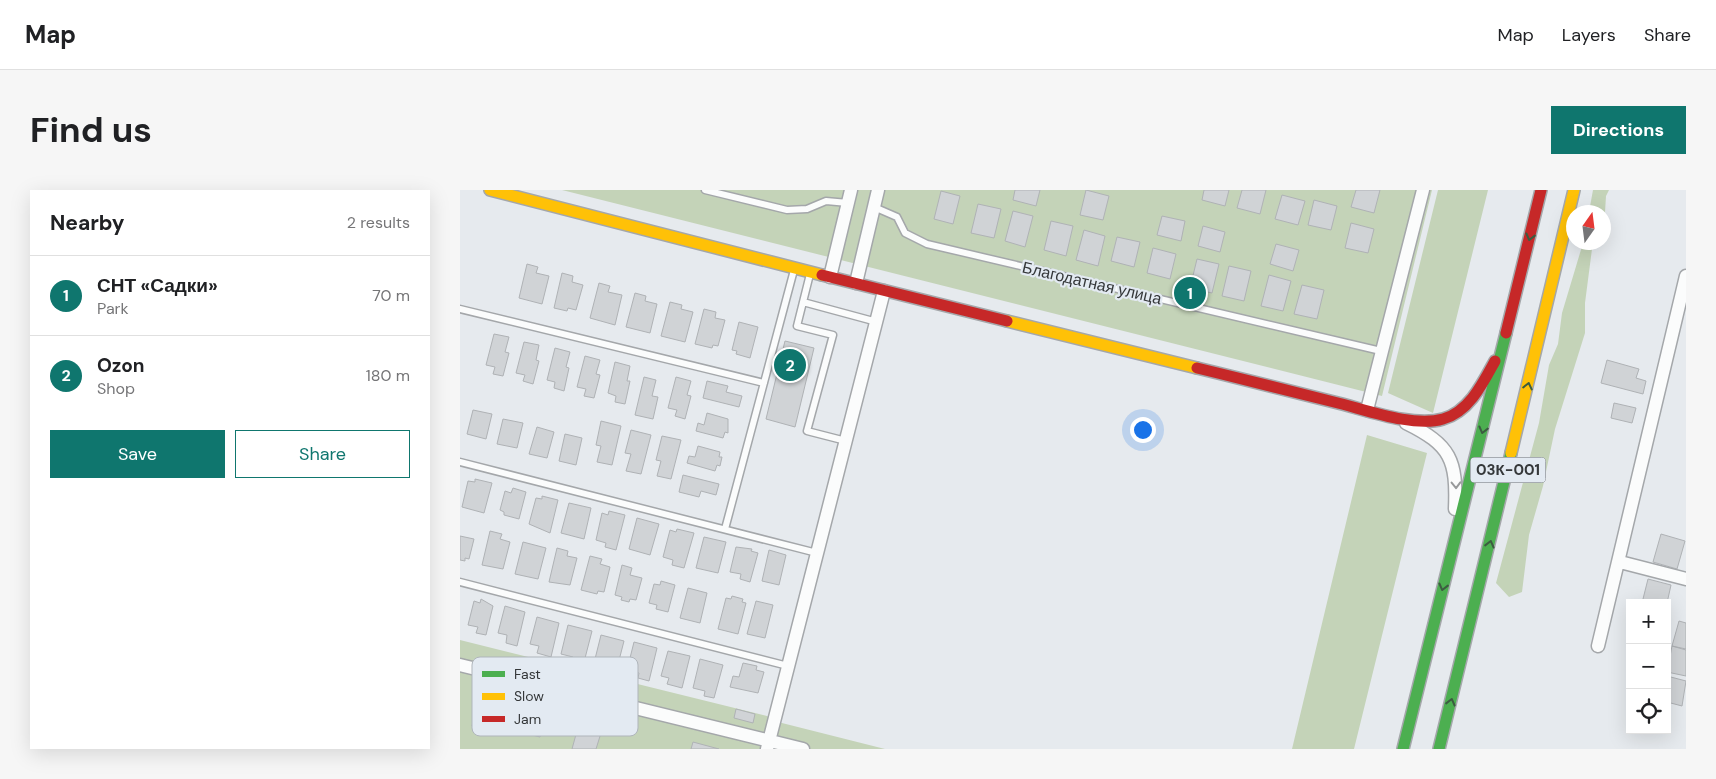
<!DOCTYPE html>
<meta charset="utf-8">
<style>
:root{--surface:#fff;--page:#f6f6f6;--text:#202124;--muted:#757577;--line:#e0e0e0;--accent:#0f766e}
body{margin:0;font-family:"DM Sans",sans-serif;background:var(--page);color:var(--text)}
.controls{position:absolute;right:15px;bottom:15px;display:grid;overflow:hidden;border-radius:0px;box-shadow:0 5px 20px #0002}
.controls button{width:45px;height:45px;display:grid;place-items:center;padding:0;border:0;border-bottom:1px solid var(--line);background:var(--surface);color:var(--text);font:25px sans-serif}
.compass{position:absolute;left:1106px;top:15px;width:45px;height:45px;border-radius:50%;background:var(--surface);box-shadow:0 5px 20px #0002;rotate:14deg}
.you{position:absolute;left:682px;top:239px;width:18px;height:18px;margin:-12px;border:4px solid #fff;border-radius:50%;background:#1a73e8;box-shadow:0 0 0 8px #1a73e833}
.badge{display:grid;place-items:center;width:32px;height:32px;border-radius:50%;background:var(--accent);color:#fff;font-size:16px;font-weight:700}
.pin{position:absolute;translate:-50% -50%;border:2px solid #fff;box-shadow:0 1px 5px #0006}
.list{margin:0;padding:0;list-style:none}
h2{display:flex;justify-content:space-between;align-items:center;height:65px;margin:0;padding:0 20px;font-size:21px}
h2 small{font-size:16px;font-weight:400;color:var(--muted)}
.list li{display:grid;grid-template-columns:32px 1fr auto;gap:15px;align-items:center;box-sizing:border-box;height:80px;padding:0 20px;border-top:1px solid var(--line)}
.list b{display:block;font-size:19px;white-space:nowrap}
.list p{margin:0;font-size:16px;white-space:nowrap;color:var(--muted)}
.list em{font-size:16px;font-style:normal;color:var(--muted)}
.actions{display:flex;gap:10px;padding:15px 20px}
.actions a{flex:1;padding:11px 0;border:1px solid var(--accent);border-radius:0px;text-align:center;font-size:18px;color:var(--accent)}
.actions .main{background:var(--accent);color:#fff}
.icon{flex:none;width:28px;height:28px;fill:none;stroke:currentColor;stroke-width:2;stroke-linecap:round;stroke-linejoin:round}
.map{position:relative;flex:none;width:1226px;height:559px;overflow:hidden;border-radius:0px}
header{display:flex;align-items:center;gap:30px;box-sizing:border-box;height:70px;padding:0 25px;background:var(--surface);border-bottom:1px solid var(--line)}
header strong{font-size:24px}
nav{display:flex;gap:28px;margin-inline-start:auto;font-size:18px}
.intro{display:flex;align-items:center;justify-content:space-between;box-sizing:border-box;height:120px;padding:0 30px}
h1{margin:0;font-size:35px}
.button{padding:12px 22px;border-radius:0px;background:var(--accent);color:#fff;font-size:18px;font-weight:700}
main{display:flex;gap:30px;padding:0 30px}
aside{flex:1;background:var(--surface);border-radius:0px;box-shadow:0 5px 20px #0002}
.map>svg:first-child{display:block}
</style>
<header>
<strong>Map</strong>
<nav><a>Map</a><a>Layers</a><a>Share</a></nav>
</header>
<div class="intro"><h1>Find us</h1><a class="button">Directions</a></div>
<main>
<aside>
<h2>Nearby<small>2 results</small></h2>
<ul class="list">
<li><span class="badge">1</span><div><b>СНТ «Садки»</b><p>Park</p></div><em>70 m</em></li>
<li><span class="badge">2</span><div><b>Ozon</b><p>Shop</p></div><em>180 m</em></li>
</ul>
<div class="actions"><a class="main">Save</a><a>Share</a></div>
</aside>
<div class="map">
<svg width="1226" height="559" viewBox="0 0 1226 559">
<rect width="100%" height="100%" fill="#e6eaee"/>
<path fill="#c4d3b8" d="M102,0H972L922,206Z
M978,0H1028L973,223L928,203Z
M1133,0H1149L1146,6L1144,38V22H1129Z
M1123,53H1136L1132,59L1125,113V143L1095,239L1083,296L1069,345L1062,402L1049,407L1036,393L1079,233L1089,175L1098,154L1102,123Z
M907,245L967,263L894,559H832Z
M0,450L307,526L314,531L425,559H0Z"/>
<path fill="#d0d3d6" stroke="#afb2b5" d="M555,0H580L576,16L553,10Z
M626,0L649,6L643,30L620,25Z
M744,0H769L765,16L742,10Z
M782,0H806L800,24L777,18Z
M896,0H920L914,23L891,17Z
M481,1L500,6L493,34L474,29Z
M822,5L845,11L838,35L815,29Z
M854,10L877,16L871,40L848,35Z
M518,14L541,19L534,48L511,43Z
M553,21L573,26L565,57L545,51Z
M702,26L725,31L721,51L697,45Z
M591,31L613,36L606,66L584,60Z
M891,33L914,39L908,63L885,58Z
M743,36L765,42L760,62L738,56Z
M624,40L645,46L638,76L616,70Z
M657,47L680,52L674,77L651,71Z
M816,54L839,60L833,81L810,74Z
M693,58L716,64L710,89L687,83Z
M737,69L759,74L752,103L730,98Z
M67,74L78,77L76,83L89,86L82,114L59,108Z
M769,76L791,81L784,111L762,106Z
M102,83L113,86L112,92L123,95L116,120L108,118L107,121L94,118Z
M809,85L831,91L823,121L801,116Z
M139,93L150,96L148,102L162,105L155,135L130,128Z
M842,95L864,100L857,129L834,124Z
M175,103L186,106L185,111L197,114L190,143L166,137Z
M210,112L222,115L221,119L233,122L225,152L201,146Z
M244,119L256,122L255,128L265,130L258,156L253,155L252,158L235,154Z
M279,132L298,137L290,168L276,164L277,161L272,160Z
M34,144L49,147L45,162L49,163L43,186L33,184L35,177L26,175Z
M325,151L354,158L335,237L306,229Z
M64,152L79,155L76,170L79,171L73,194L63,191L65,185L56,183Z
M95,158L110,162L106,177L109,178L104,201L94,198L95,192L87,190Z
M125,166L140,170L136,184L140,185L134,208L124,206L126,199L117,197Z
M1147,170L1179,179L1176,188L1186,191L1183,204L1141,193Z
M155,172L170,176L167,191H170L165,214L155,212L156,206L148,203Z
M184,187L196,190L192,206L198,207L193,229L175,225Z
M216,187L231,191L227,205L231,206L225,229L215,226L217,220L208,218Z
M247,191L268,196L266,202L282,206L279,217L243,208Z
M1154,213L1176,218L1172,233L1151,228Z
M13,220L32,224L26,249L7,244Z
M247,223L268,229V243L265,242L263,248L236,241L238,233L244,235Z
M43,229L63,233L57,258L37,254Z
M141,231L161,236L152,275L137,272L141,256L136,255Z
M77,237L94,242L87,268L69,264Z
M171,240L191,245L181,284L166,281L171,264L165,263Z
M105,244L122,248L116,275L99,271Z
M202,246L221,250L211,289L197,286L201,271L196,270Z
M238,256L260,262L259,267H262L260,276L257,275L255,281L227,273L229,266L235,267Z
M223,285L259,294L256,305L241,301L239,307L219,302Z
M15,289L32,293L24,323L2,317L8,291L15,292Z
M53,298L66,302L59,329L44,325V322L40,320L45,301L51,303Z
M82,306L98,310L90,343L69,334L76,308L82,309Z
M109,313L131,318L124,349L101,343Z
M149,321L165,325L156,360L145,357L146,353L136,350L142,323L148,325Z
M177,328L199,334L190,365L169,359Z
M217,339L234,343L224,378L212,375L213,370L203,367L210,340L216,342Z
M30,341L42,344L40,349L50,352L43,379L22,375Z
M1201,344L1225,351L1217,379L1193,372Z
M0,346L14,349L9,369L5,368V371L0,370Z
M244,347L266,352L258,383L236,378Z
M63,352L86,358L78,389L55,384Z
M276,357L292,359L291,361L298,363L290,392L280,389L281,384L270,382Z
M97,358L108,361L107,366L117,368L110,395L89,392Z
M309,360L326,365L319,395L302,391Z
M130,366L142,369L140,374L150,377L144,402L138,401L137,404L121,400Z
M162,375L172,378L170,385L182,388L176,410L170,409L169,412L161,410L162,407L155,405Z
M1188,389L1211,395L1207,413H1182Z
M201,391L215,395L208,422L196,419L197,415L189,413L194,394L200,395Z
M228,398L247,403L240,433L220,428Z
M272,406L283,409L282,412L286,413L278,444L258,439L266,408L271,409Z
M21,409L33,416L26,445L16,443L18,437L8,435L14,411L20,413Z
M296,411L313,415L305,448L287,444Z
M45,416L65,422L57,456L46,453L47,445L38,443Z
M77,427L99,433L91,467L77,463L79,456L70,454Z
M1219,431L1226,433V459L1212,456Z
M108,435L132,441L123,476L111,473L113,467L101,464Z
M141,445L164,451L156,482L143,479L145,471L135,469Z
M174,452L197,458L189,491L178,488L179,483L167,480Z
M1212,456L1226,460V486L1207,482Z
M208,461L230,466L222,498L207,494L209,488L201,486Z
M240,469L263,475L254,508L244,506L245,501L233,498Z
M283,473L297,476L296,480L304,482L298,503L270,497L273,486L279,487Z
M1207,486L1226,491L1222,516L1207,512Z
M18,511L41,517L35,542L12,536Z
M63,516L86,522L80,547L57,541Z
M276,519L295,524L293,533L274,528Z
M118,537L141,543L136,559H112Z
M233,552L259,559H231Z"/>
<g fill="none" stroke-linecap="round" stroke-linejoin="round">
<defs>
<path id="lane" d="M245,0L327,20L347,19L366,11L388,13
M414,17L437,27L445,43L467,54L921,161
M343,112L350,84
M0,119L304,193
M386,251L347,241L373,145L337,136L343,112L417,132
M0,272L357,363
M265,339L334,80
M0,392L328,476"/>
<path id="street" d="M370,87L391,0
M396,93L418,0
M907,220L963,0
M946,233C991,255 997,270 995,319
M1160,372L1226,389
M1138,456L1226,86
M0,475L343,559
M307,559L424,101"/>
<path id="fast" d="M943,559L1046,143
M979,559L1051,263"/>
<path id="slow" d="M30,0L362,85
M547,131L737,178
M1051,263L1114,0"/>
<path id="jam" d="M362,85L547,131
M1046,143L1081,0
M737,178C783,189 829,201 874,212C904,219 953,238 983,229C1009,222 1023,193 1035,171"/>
</defs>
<use href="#lane" stroke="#a4a7aa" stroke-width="9"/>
<use href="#street" stroke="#a4a7aa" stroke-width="15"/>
<use href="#fast" stroke="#a4a7aa" stroke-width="14"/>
<use href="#slow" stroke="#a4a7aa" stroke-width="14"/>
<use href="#jam" stroke="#a4a7aa" stroke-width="14"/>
<use href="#lane" stroke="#fbfcfc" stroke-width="6"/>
<use href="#street" stroke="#fbfcfc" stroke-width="12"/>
<use href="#fast" stroke="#4caf50" stroke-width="11"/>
<use href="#slow" stroke="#ffc107" stroke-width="11"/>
<use href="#jam" stroke="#c62828" stroke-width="11"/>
</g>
<defs><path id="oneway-chevron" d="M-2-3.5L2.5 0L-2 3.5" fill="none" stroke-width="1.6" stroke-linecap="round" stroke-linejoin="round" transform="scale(1.25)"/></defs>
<g stroke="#3c5c41">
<use href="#oneway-chevron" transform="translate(1070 47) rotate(104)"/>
<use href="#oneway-chevron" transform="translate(1068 196) rotate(-77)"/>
<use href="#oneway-chevron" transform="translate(1023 240) rotate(104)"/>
<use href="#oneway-chevron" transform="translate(1030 354) rotate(-76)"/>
<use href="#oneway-chevron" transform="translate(983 397) rotate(104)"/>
<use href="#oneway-chevron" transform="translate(991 512) rotate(-76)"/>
</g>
<use stroke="#989a9b" href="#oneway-chevron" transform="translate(996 295) rotate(89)"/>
<g text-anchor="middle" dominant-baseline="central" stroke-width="4.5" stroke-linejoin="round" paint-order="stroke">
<rect fill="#e3eaf2" stroke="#696d71" stroke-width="1" x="1010.5" y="267.5" width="75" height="25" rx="4"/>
<g font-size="15" font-weight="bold" fill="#35383a">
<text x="1048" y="280">03К-001</text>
</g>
<g font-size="16" fill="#35383a" stroke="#e3eaf2">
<text transform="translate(632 93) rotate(13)">Благодатная улица</text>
</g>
</g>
<rect x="12" y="467" width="166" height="79" rx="8" fill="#e3eaf2" stroke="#afb5bb" stroke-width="1"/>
<rect x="22" y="481" width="23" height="6" fill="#4caf50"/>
<rect x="22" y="503" width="23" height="7" fill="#ffc107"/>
<rect x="22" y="526" width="23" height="6" fill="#c62828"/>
<g font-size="14" fill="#35383a">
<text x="54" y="489">Fast</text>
<text x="54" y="511">Slow</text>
<text x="54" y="534">Jam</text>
</g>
</svg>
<div class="controls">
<button>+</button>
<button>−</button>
<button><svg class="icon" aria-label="locate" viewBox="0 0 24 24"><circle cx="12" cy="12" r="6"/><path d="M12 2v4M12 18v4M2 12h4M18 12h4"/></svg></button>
</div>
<svg class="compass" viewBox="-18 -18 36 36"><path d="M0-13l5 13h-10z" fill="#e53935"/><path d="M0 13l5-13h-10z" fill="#757577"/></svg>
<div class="you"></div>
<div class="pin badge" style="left:730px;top:103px">1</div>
<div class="pin badge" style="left:330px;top:175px">2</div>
</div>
</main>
